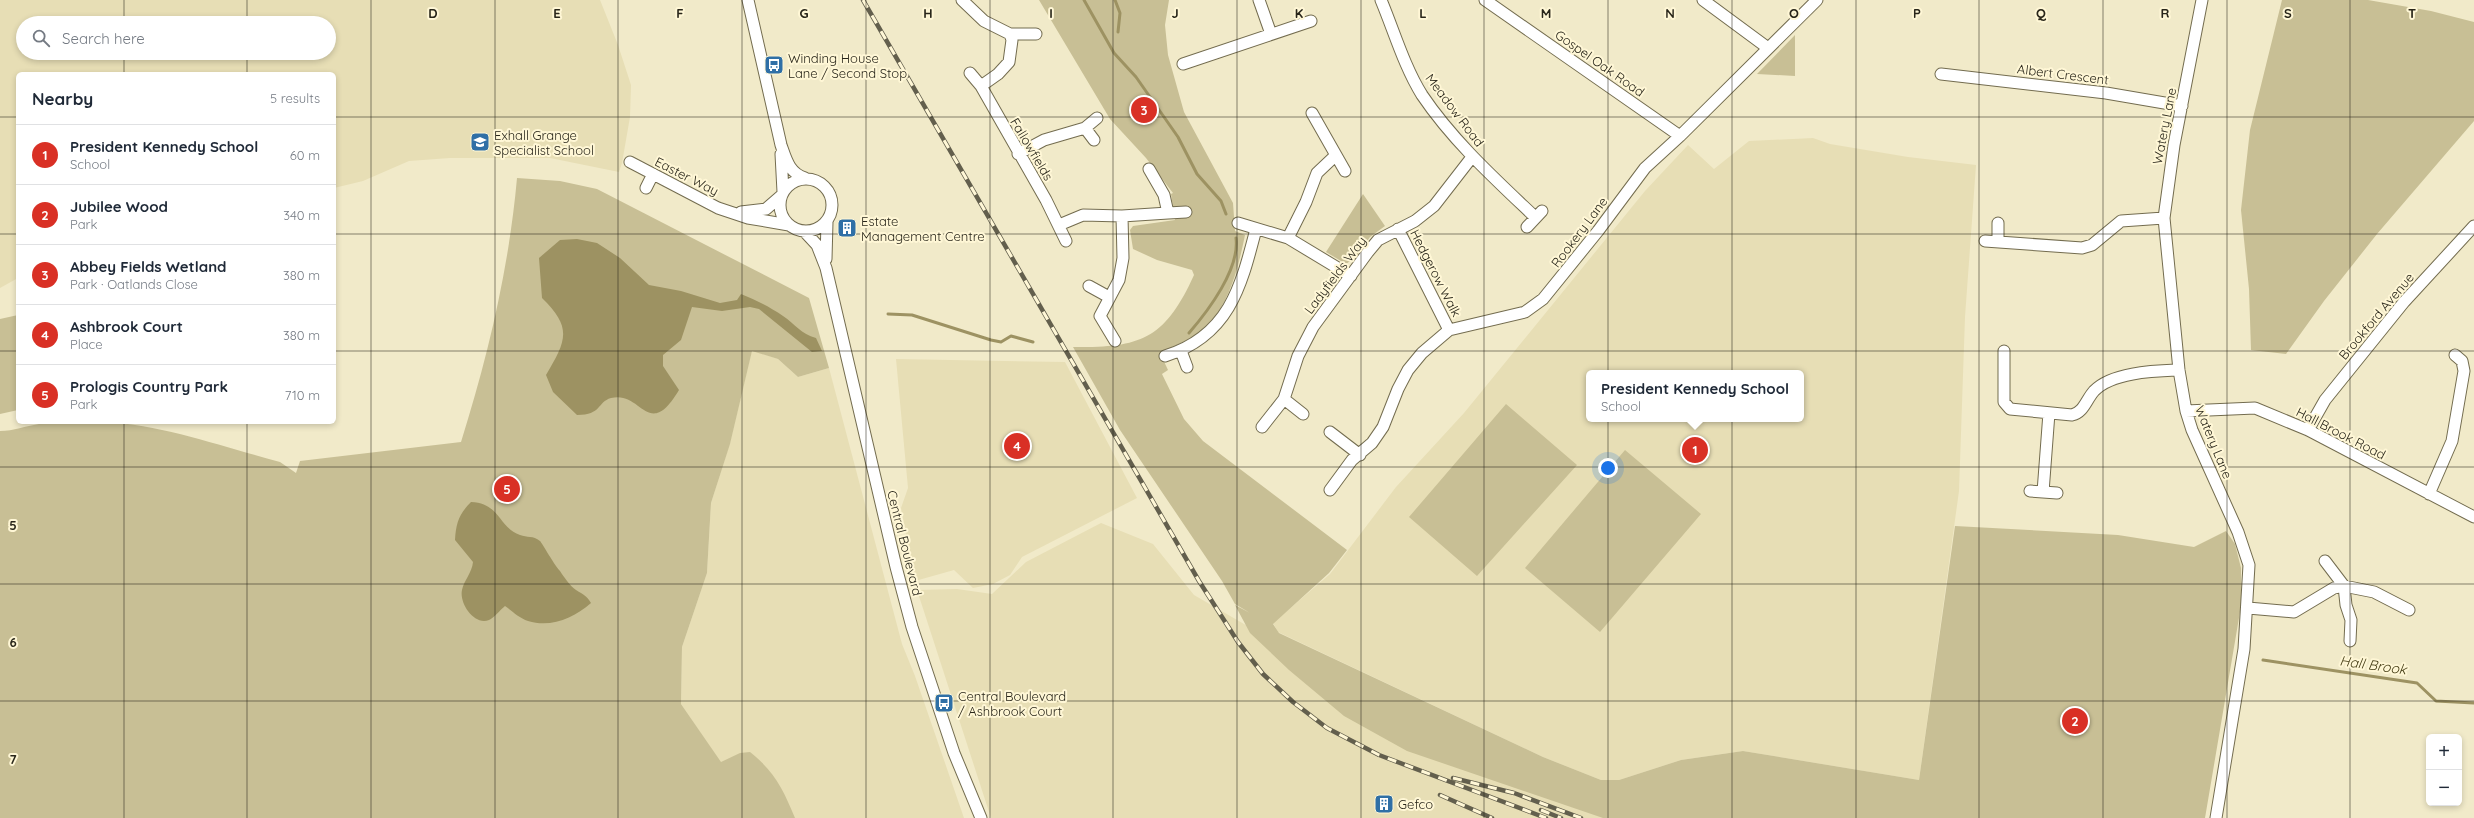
<!DOCTYPE html>
<meta charset="utf-8">
<style>
:root{--surface:#fff;--page:#f6f6f7;--text:#1f2937;--muted:#747a83;--line:#e0e1e3;--accent:#d93025}
body{margin:0;font-family:Quicksand,sans-serif;background:var(--page);color:var(--text)}
.controls{position:absolute;right:12px;bottom:12px;display:grid;overflow:hidden;border-radius:6px;box-shadow:0 2px 6px #0003}
.controls button{width:36px;height:36px;display:grid;place-items:center;padding:0;border:0;border-bottom:1px solid var(--line);background:var(--surface);color:var(--text);font:20px sans-serif}
.you{position:absolute;left:1608px;top:468px;width:14px;height:14px;margin:-10px;border:3px solid #fff;border-radius:50%;background:#1a73e8;box-shadow:0 0 0 6px #1a73e833}
.badge{display:grid;place-items:center;width:26px;height:26px;border-radius:50%;background:var(--accent);color:#fff;font-size:13px;font-weight:700}
.pin{position:absolute;translate:-50% -50%;border:2px solid #fff;box-shadow:0 1px 4px #0006}
.popup{position:absolute;left:1586px;top:370px;width:218px;height:52px;box-sizing:border-box;display:grid;place-content:center;border-radius:6px;background:var(--surface);filter:drop-shadow(0 1px 3px #0005);font-size:13px;white-space:nowrap;color:var(--muted)}
.popup b{font-size:15px;color:var(--text)}
.popup::after{content:'';position:absolute;left:50%;top:100%;margin-left:-8px;border:8px solid transparent;border-top-color:var(--surface)}
.list{margin:0;padding:0;list-style:none}
h2{display:flex;justify-content:space-between;align-items:center;height:52px;margin:0;padding:0 16px;font-size:17px}
h2 small{font-size:13px;font-weight:400;color:var(--muted)}
.list li{display:grid;grid-template-columns:26px 1fr auto;gap:12px;align-items:center;box-sizing:border-box;height:60px;padding:0 16px;border-top:1px solid var(--line)}
.list b{display:block;font-size:15px;white-space:nowrap}
.list p{margin:0;font-size:13px;white-space:nowrap;color:var(--muted)}
.list em{font-size:13px;font-style:normal;color:var(--muted)}
.icon{flex:none;width:22px;height:22px;fill:none;stroke:currentColor;stroke-width:2;stroke-linecap:round;stroke-linejoin:round}
.map{position:relative;flex:none;width:2474px;height:818px;overflow:hidden}
.search{position:absolute;background:var(--surface);box-shadow:0 2px 6px #0003;left:16px;top:16px;width:320px;height:44px;display:flex;align-items:center;gap:10px;box-sizing:border-box;padding:0 14px;border-radius:22px;color:var(--muted);font-size:15px}
.panel{position:absolute;background:var(--surface);box-shadow:0 2px 6px #0003;left:16px;top:72px;width:320px;height:352px;border-radius:6px}
.map>svg:first-child{display:block}
</style>
<div class="map">
<svg width="2474" height="818" viewBox="0 0 2474 818">
<rect width="100%" height="100%" fill="#f1eac9"/>
<path fill="#e7deb5" fill-rule="evenodd" d="M0,0H600L618,45L631,85L630,117L622,163L619,172L550,158H450L409,161L363,181L334,188V74H18V278L0,288ZM23,23H329V53H23Z
M1813,138L1830,144L1908,157L1976,165L1965,317L1959,491L1919,780L1743,751L1681,760L1619,780H1601L1543,757L1278,632L1273,623L1330,574L1396,487L1464,413L1645,191L1688,145L1714,169L1749,141ZM1589,373H1801V419H1589Z
M752,350L778,359L798,377L829,368L902,644L915,676L964,818H762L725,769L681,704L682,647L707,573L711,503L730,443Z
M896,359L1065,362L1137,498L1022,557L1010,575L993,584L973,588L954,570L915,581L901,508L908,488Z
M1101,523L1153,544L1194,595L1294,653L1574,786L1913,818H991L917,590L957,589L992,594L1026,562Z"/>
<path fill="#c8bf95" d="M1039,0H1169L1165,25L1168,55L1184,112L1233,203L1235,231L1245,235C1239,265 1230,302 1208,325C1195,338 1176,345 1160,353L1168,370L1162,374L1184,419L1203,441L1347,550L1329,573L1273,624L1279,633L1543,757L1601,780H1619L1681,760L1743,751L1919,780L1955,526L2118,535L2194,547L2226,531L2235,544L2241,568V606L2205,818H1603L1407,751L1344,716L1289,670L1250,633L1235,605L1250,613L1235,604L1222,581L1120,430L1073,347C1141,348 1165,339 1194,275L1192,270L1157,260L1133,249L1130,230L1133,226L1175,220L1171,194L1173,193L1146,158L1110,119Z
M2282,0H2368L2431,11L2474,22V121L2377,234L2324,301L2286,354L2251,350L2249,289L2241,210L2250,130Z
M1795,35V76L1757,74Z
M517,178L560,181L597,189L809,298L829,368L798,377L778,359L752,351L730,444L711,503L707,573L682,647L681,704L721,762L740,753L750,752C775,772 783,789 795,818H0V431C14,431 25,426 39,424C60,420 84,421 105,422C164,425 223,447 280,462L296,473L300,461L461,442C488,356 509,268 517,178Z
M1363,194L1385,226L1370,237L1356,257L1346,264L1326,252Z
M18,315V410L0,414V319Z
M1506,404L1577,465L1477,576L1409,517Z
M1625,450L1701,514L1600,632L1525,568Z"/>
<path fill="#9d9262" d="M577,239L597,243L620,258L649,285L681,291L720,303L737,300L741,294C756,300 770,307 783,316C795,324 801,334 816,338L822,351L812,352L759,309L750,307L722,311L692,307L681,340L663,355V366L679,390C648,442 642,390 611,398C597,402 602,415 577,415L553,392L546,375C566,341 573,328 542,298L539,258L560,240Z
M471,502C500,503 498,527 520,535C527,538 533,535 540,541C542,543 555,566 560,571C564,577 570,586 576,590C584,595 586,595 591,603C574,618 551,628 528,621C519,618 512,611 505,606C500,610 494,618 489,620C474,626 459,603 462,590C464,580 472,573 473,562L455,540C456,523 459,514 471,502Z"/>
<g fill="none" stroke-linecap="round" stroke-linejoin="round">
<path stroke="#9d9262" stroke-width="3" d="M1084,0L1114,53L1136,77L1178,137L1197,174L1221,201L1226,214
M1115,0L1120,13L1118,32
M888,314L912,315L991,340L1001,342L1011,336L1033,342
M1189,333C1208,311 1240,269 1236,238
M2263,660L2417,683L2436,701L2474,703"/>
<defs>
<path id="minor" d="M748,0L781,145C786,159 789,173 805,178
M962,0L984,21L1010,34L1012,40L1009,62L998,74L981,86
M1259,0L1271,34
M1381,0C1394,31 1404,66 1422,95C1453,141 1495,179 1535,217
M1485,0L1680,136
M1703,0L1768,48
M2202,0L2174,145L2164,218L2179,370L2186,411L2192,430L2238,532L2249,565L2244,649L2216,818
M1010,34H1036
M1183,64L1311,21
M970,73L981,86L1046,200L1066,241
M1941,74L2106,93L2182,106
M1312,113L1345,171
M1085,128L1094,140
M781,154L783,192
M1018,154L1044,140L1085,128L1097,118
M630,162L718,208L748,218L789,225
M780 205a26 26 0 1 1 52 0a26 26 0 1 1-52 0Z
M646,188L653,174
M741,212L766,209L781,196
M1168,213L1186,212
M1238,223L1288,238L1351,276
M1059,225L1083,215L1122,216L1168,213L1164,195L1149,169
M1527,227L1542,211
M1398,229L1449,330
M804,231L817,245L826,268L896,567L912,627L954,753L981,818
M1288,238L1306,202L1317,173L1335,156
M1985,241L2082,248L2092,245L2121,221L2164,218
M1998,241V223
M826,259L827,222
M1089,286L1109,297
M1115,341L1100,316L1119,280L1123,258L1122,216
M1181,351L1187,367
M2004,351V402L2010,409L2072,415C2084,412 2086,400 2094,391C2112,372 2155,371 2179,370
M1165,356C1229,336 1241,287 1256,229
M2186,411L2255,408L2308,430L2474,517
M1303,414L1284,399L1298,356L1313,327L1368,252L1378,240L1415,221L1434,206L1472,157
M1262,427L1284,399
M2308,430L2325,400L2404,302L2474,226
M1330,432L1360,455
M1330,490L1352,460L1372,443L1383,427L1398,389L1408,370L1422,353L1449,330L1525,312L1543,299L1598,231L1645,168L1680,136L1817,0
M2030,491L2057,493
M2043,492L2049,413
M2429,494L2452,441L2464,371L2462,361L2455,355
M2325,561L2344,586L2346,605L2351,620L2350,641
M2248,608L2294,612L2334,588L2344,586L2374,592L2409,610"/>
</defs>
<use href="#minor" stroke="#736c4f" stroke-width="13"/>
<use href="#minor" stroke="#fff" stroke-width="11"/>
<defs>
<path id="rail" d="M863,0L1199,581L1238,642L1263,674L1293,702L1327,728L1379,755L1546,818
M1453,778L1514,793L1581,818
M1440,795L1492,818
M1541,810L1561,818"/>
</defs>
<use href="#rail" stroke="#635f4d" stroke-width="4.5"/>
<use href="#rail" stroke="#fff7d6" stroke-width="3" stroke-dasharray="9" stroke-linecap="butt"/>
</g>
<path fill="none" stroke="#29261a" stroke-width="1" stroke-opacity="0.55" d="M124,0V23M247,0V23M371,0V818M495,0V818M618,0V818M742,0V818M866,0V818M990,0V818M1113,0V818M1237,0V818M1361,0V818M1484,0V818M1608,0V818M1732,0V818M1856,0V818M1979,0V818M2103,0V818M2227,0V818M2350,0V818M124,53V74M247,53V74M0,117H18M334,117H2474M0,234H18M334,234H2474M0,351H18M334,351H2474M124,422V818M247,422V818M0,467H2474M0,584H2474M0,701H2474"/>
<defs>
<symbol id="bus-square" viewBox="-11 -11 22 22"><rect x="-9" y="-9" width="18" height="18" rx="4" fill="#2f6fa6" stroke="#fff7d6"/><path d="M-5-6H5V4H4V6H2V4H-2V6H-4V4H-5ZM-3.5-4V0h7V-4ZM-3.5 1.2v1.5H-2V1.2ZM2 1.2v1.5H3.5V1.2Z" fill="#fff"/></symbol>
<symbol id="school-square" viewBox="-11 -11 22 22"><rect x="-9" y="-9" width="18" height="18" rx="4" fill="#2f6fa6" stroke="#fff7d6"/><path d="M0-5L7-2L0 1L-7-2ZM-4 1L0 2.5L4 1V4Q0 6-4 4Z" fill="#fff"/></symbol>
<symbol id="building-square" viewBox="-11 -11 22 22"><rect x="-9" y="-9" width="18" height="18" rx="4" fill="#2f6fa6" stroke="#fff7d6"/><path d="M-4-6H4V6H1V3H-1V6H-4ZM-2.5-4.3h1.7v1.8h-1.7ZM.8-4.3h1.7v1.8H.8ZM-2.5-1h1.7V.8h-1.7ZM.8-1h1.7V.8H.8Z" fill="#fff"/></symbol>
</defs>
<g fill-rule="evenodd">
<use href="#bus-square" x="763" y="54" width="22" height="22"/>
<use href="#school-square" x="469" y="131" width="22" height="22"/>
<use href="#building-square" x="836" y="217" width="22" height="22"/>
<use href="#bus-square" x="933" y="692" width="22" height="22"/>
<use href="#building-square" x="1373" y="793" width="22" height="22"/>
</g>
<g text-anchor="middle" dominant-baseline="central" stroke-width="4" stroke-linejoin="round" paint-order="stroke">
<g font-size="13" fill="#29261a" stroke="#fff7d6" text-anchor="start">
<text x="788" y="58">Winding House<tspan x="788" dy="15">Lane / Second Stop</tspan></text>
<text x="494" y="135">Exhall Grange<tspan x="494" dy="15">Specialist School</tspan></text>
<text x="861" y="221">Estate<tspan x="861" dy="15">Management Centre</tspan></text>
<text x="958" y="696">Central Boulevard<tspan x="958" dy="15">/ Ashbrook Court</tspan></text>
<text x="1398" y="804">Gefco</text>
</g>
<g font-size="13" fill="#29261a" stroke="#fff7d6">
<text transform="translate(1600 63) rotate(35)">Gospel Oak Road</text>
<text transform="translate(2063 74) rotate(7)">Albert Crescent</text>
<text transform="translate(1455 110) rotate(53)">Meadow Road</text>
<text transform="translate(2164 126) rotate(-79)">Watery Lane</text>
<text transform="translate(1032 149) rotate(59)">Fallowfields</text>
<text transform="translate(687 176) rotate(27)">Easter Way</text>
<text transform="translate(1579 232) rotate(-53)">Rookery Lane</text>
<text transform="translate(1436 273) rotate(63)">Hedgerow Walk</text>
<text transform="translate(1335 275) rotate(-53)">Ladyfields Way</text>
<text transform="translate(2376 316) rotate(-50)">Brookford Avenue</text>
<text transform="translate(2341 433) rotate(27)">Hall Brook Road</text>
<text transform="translate(2214 442) rotate(68)">Watery Lane</text>
<text transform="translate(905 543) rotate(76)">Central Boulevard</text>
</g>
<g font-size="14" font-style="italic" fill="#463e16" stroke="#fff7d6">
<text transform="translate(2373 665) rotate(8)">Hall Brook</text>
</g>
</g>
<g font-size="13" text-anchor="middle" font-weight="bold" fill="#29261a" stroke="#fff7d6" stroke-width="4" stroke-linejoin="round" paint-order="stroke">
<text x="433" y="18">D</text>
<text x="557" y="18">E</text>
<text x="680" y="18">F</text>
<text x="804" y="18">G</text>
<text x="928" y="18">H</text>
<text x="1051" y="18">I</text>
<text x="1175" y="18">J</text>
<text x="1299" y="18">K</text>
<text x="1423" y="18">L</text>
<text x="1546" y="18">M</text>
<text x="1670" y="18">N</text>
<text x="1794" y="18">O</text>
<text x="1917" y="18">P</text>
<text x="2041" y="18">Q</text>
<text x="2165" y="18">R</text>
<text x="2288" y="18">S</text>
<text x="2412" y="18">T</text>
<text x="13" y="530">5</text>
<text x="13" y="647">6</text>
<text x="13" y="764">7</text>
</g>
</svg>
<div class="controls">
<button>+</button>
<button>−</button>
</div>
<div class="you"></div>
<div class="pin badge" style="left:1695px;top:450px">1</div>
<div class="popup"><b>President Kennedy School</b>School</div>
<div class="pin badge" style="left:2075px;top:721px">2</div>
<div class="pin badge" style="left:1144px;top:110px">3</div>
<div class="pin badge" style="left:1017px;top:446px">4</div>
<div class="pin badge" style="left:507px;top:489px">5</div>
<div class="search"><svg class="icon" aria-label="search" viewBox="0 0 24 24"><circle cx="10" cy="10" r="6"/><path d="M15 15l6 6"/></svg>Search here</div>
<section class="panel">
<h2>Nearby<small>5 results</small></h2>
<ul class="list">
<li><span class="badge">1</span><div><b>President Kennedy School</b><p>School</p></div><em>60 m</em></li>
<li><span class="badge">2</span><div><b>Jubilee Wood</b><p>Park</p></div><em>340 m</em></li>
<li><span class="badge">3</span><div><b>Abbey Fields Wetland</b><p>Park · Oatlands Close</p></div><em>380 m</em></li>
<li><span class="badge">4</span><div><b>Ashbrook Court</b><p>Place</p></div><em>380 m</em></li>
<li><span class="badge">5</span><div><b>Prologis Country Park</b><p>Park</p></div><em>710 m</em></li>
</ul>
</section>
</div>
